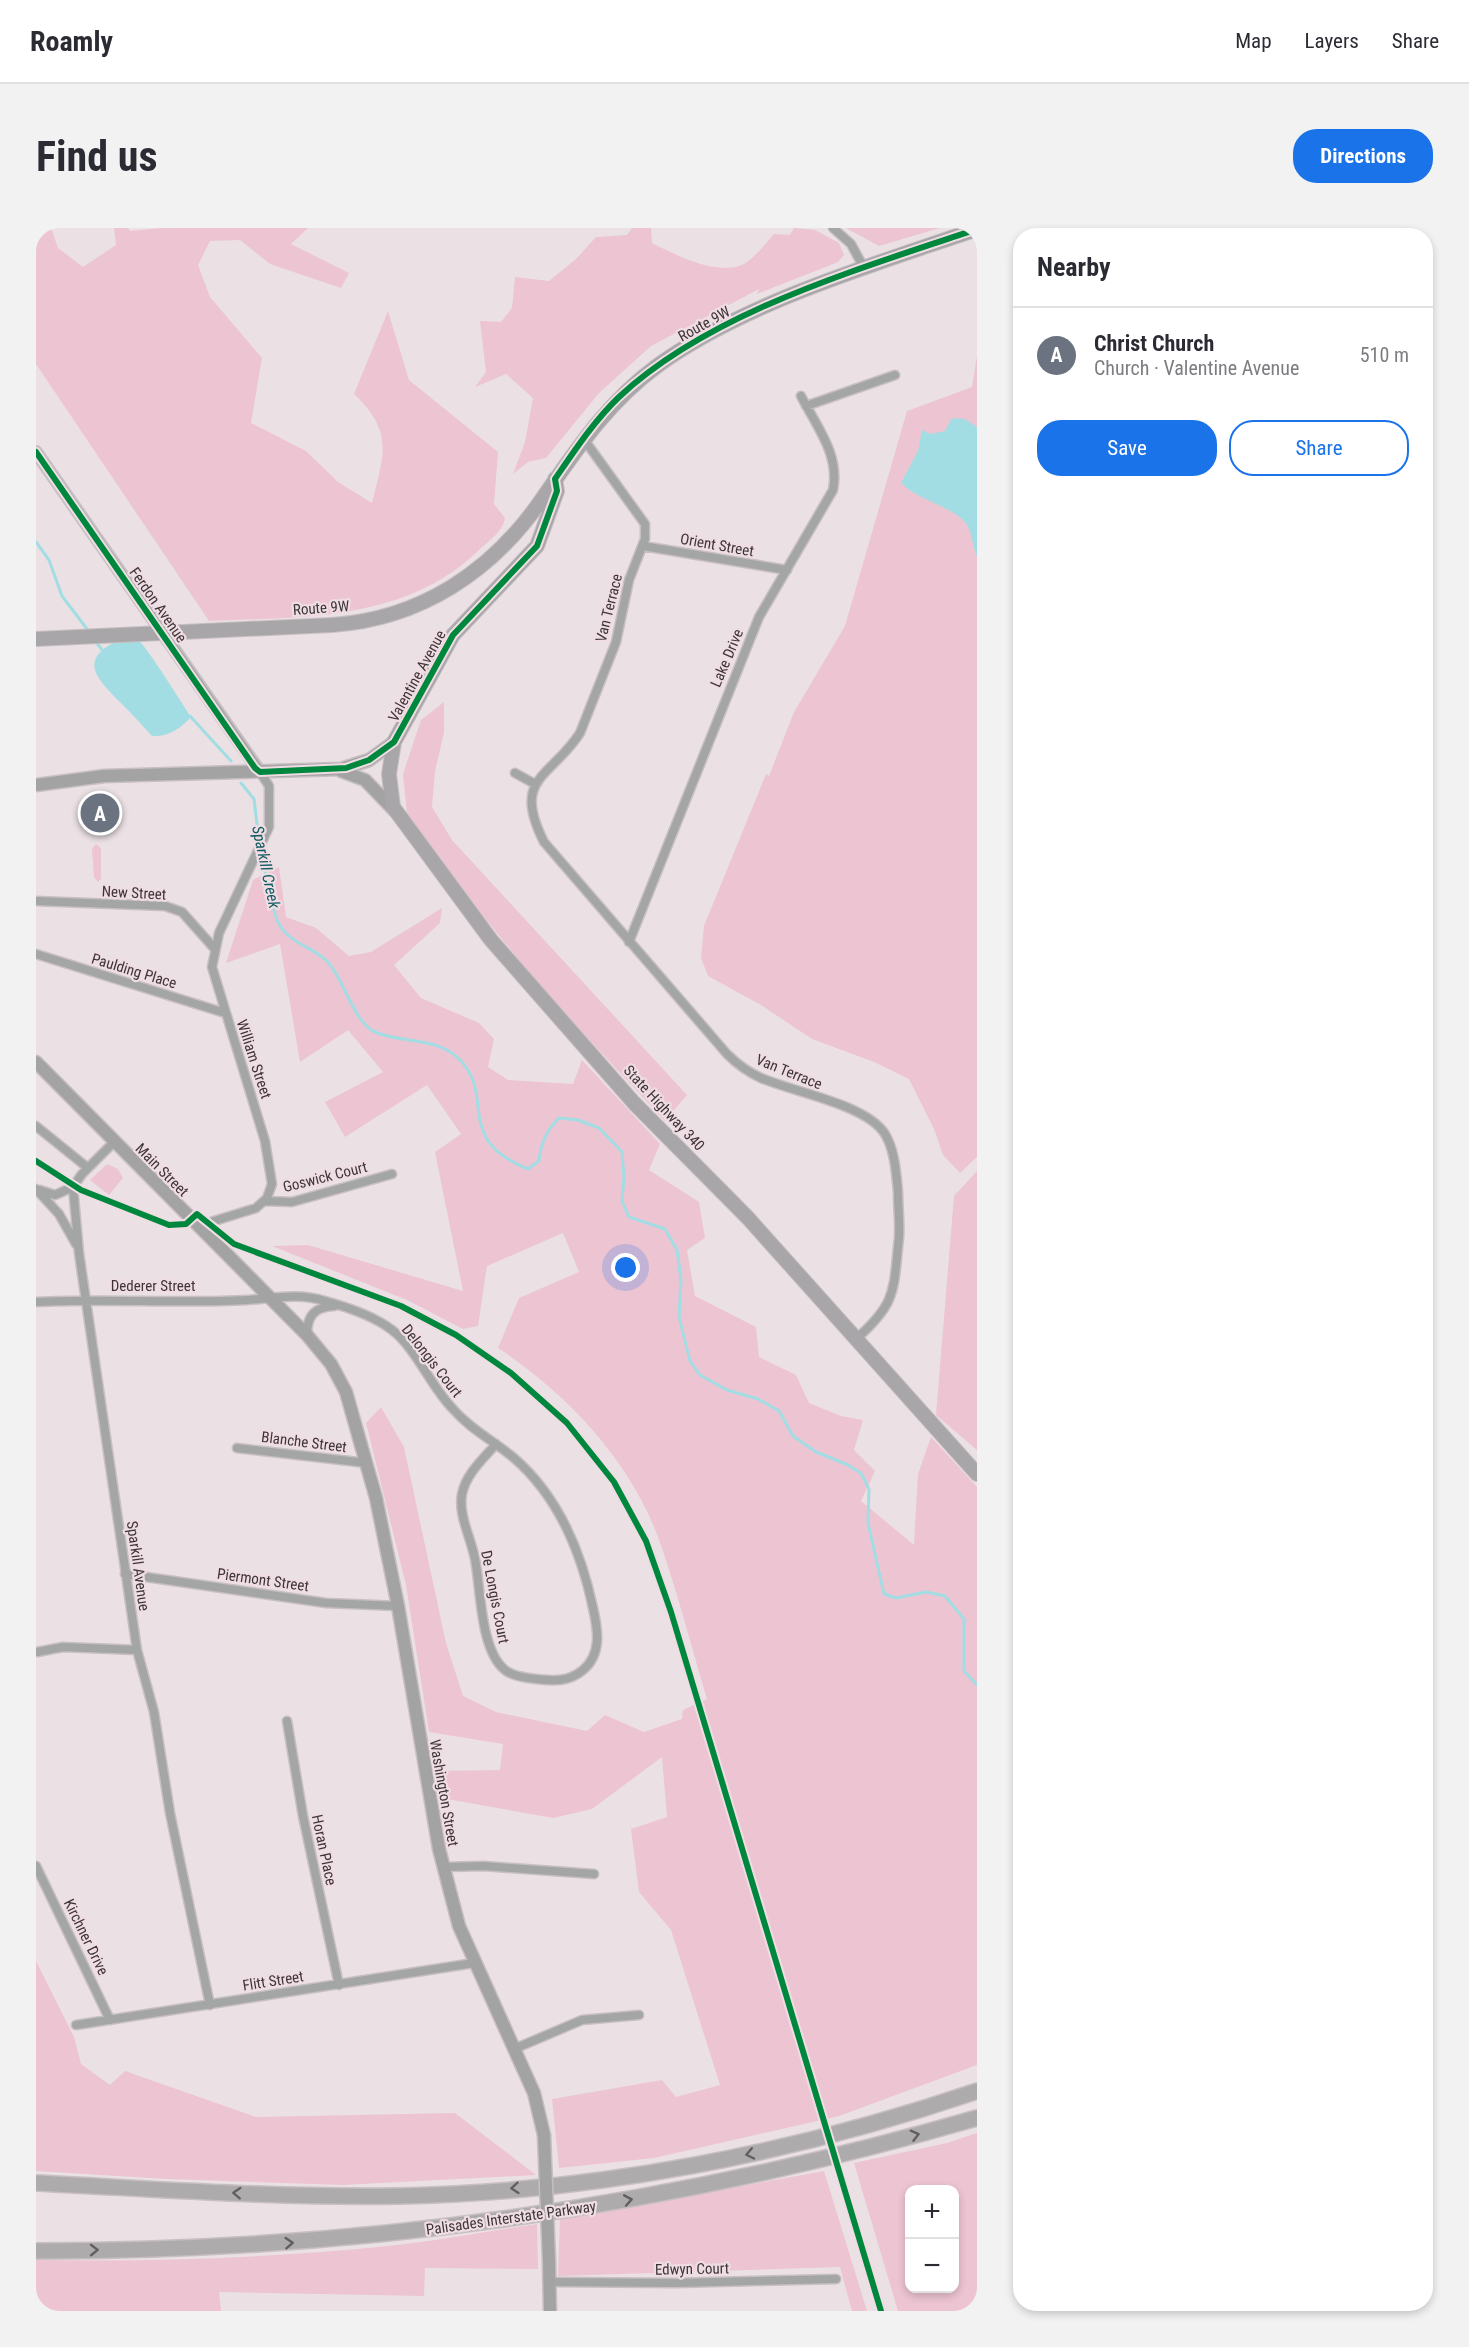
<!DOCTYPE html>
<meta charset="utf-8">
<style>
:root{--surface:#fff;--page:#f2f2f3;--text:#2b2b33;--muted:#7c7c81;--line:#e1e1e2;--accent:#1a73e8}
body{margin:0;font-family:"Roboto Condensed",sans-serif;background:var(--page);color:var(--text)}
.controls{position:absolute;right:18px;bottom:18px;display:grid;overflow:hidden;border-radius:12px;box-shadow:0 3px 9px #0003}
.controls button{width:54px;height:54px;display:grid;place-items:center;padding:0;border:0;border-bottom:2px solid var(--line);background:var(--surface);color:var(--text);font:30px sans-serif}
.you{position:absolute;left:590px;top:1040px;width:21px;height:21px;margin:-15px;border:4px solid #fff;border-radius:50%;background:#1a73e8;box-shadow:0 0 0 9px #1a73e833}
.badge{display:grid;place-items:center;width:39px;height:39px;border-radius:50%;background:var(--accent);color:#fff;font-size:20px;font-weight:700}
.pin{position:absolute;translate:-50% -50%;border:3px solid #fff;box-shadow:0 2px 6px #0006}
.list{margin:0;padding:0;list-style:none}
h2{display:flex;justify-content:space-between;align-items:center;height:78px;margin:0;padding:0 24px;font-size:26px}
h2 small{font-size:20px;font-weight:400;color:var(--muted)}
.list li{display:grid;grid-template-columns:39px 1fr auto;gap:18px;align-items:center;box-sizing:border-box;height:96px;padding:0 24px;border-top:2px solid var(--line)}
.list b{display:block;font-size:22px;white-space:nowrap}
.list p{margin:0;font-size:20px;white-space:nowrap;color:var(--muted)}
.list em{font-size:20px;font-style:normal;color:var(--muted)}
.actions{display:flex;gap:12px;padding:18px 24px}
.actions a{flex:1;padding:14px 0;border:2px solid var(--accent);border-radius:24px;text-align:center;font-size:21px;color:var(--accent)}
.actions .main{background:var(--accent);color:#fff}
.map{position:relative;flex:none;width:941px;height:2083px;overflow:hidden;border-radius:24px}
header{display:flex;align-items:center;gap:36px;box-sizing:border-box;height:84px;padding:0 30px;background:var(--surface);border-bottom:2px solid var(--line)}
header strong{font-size:28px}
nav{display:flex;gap:33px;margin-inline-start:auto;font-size:21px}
.intro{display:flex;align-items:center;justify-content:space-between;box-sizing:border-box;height:144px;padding:0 36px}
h1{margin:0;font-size:42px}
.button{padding:15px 27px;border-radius:24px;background:var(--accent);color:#fff;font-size:21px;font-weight:700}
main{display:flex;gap:36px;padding:0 36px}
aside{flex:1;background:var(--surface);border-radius:24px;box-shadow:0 3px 9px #0003}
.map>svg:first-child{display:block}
</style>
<header>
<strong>Roamly</strong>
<nav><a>Map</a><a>Layers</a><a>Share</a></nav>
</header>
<div class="intro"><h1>Find us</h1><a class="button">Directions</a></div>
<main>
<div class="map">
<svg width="941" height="2083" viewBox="0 0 941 2083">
<rect width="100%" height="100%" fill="#ebe1e4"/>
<path fill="#edc4d2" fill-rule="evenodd" d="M0,0H15L22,20L47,39L80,17L78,0H92L94,3L125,0H272L255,16L313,45L305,60L234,36L204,12L174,13L162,37L174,69L226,130L215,195L270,223L302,254L336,275C348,226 358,204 318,166L352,83L373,152L462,224L458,276L469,290C467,304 451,314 441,324C368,393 267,389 173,393L0,136Z
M596,0H615L616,15C640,27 686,51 711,34C721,27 730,15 738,6L754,7L758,0L779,2L803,15L808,27L802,34L721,66L723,61L615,118L563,165L510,230L492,234L477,246L489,214L497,170L470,146L439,159L450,144L444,93L465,94L476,80L479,49L513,53L540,31L560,9L591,7Z
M810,0H904L843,18Z
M941,128V929L924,945L907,927L898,901L873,851L838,834L776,811L725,777L672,748L665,730L668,698L730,546L733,548L758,484L809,398L871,183L936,159Z
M408,474V505L399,543L396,579L416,612L651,867L629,893L514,770L421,656L371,586L367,546L385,492Z
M60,616L65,620V651L62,654L58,649L56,621Z
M243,639L250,689L280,700L313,728L335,724L406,680L404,695L358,737L385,770L443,795L458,811L452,839L472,852L537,856L546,832L624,916L613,942L663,974L669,1010L651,1022L659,1068L720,1099L723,1129L760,1147L773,1175L805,1188L827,1192L818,1222L839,1243L825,1273L878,1317L882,1246L895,1209L941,1259V1837L803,1888L618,1930L523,1940L516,1871L626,1852L640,1869L684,1857L635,1702L603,1664L595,1601L631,1589L626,1529L556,1581L517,1590L405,1570L400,1543L464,1542L467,1516L393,1504L370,1357L330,1195L345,1179L368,1219L410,1415L427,1468L460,1484L551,1503L569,1487L608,1504L646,1491L647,1482L671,1471C655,1418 641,1362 622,1309C593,1231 530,1165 462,1120L483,1070L543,1044L527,1005L451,1038L442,1098L427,1101L371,1072L236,1018L272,1017L427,1063L399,924L425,906L391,857L309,909L289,874L347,844L312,802L264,834L244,716L190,735L217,652Z
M71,936L82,941L87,950L73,967L54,952Z
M941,943V1222L900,1187L918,968Z
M0,1733L38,1809L45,1836L74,1857L89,1843L220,1889L419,1885L500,1947L307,1957L130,1951L0,1943Z
M941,1905V2083H862L818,1935L911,1915ZM874,1962H918V2060H874Z
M788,1943L831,2083H816L804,2039L522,2048L524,1991Z
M501,1996L502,2041L389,2040L388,2068L183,2064L185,2083H0V2032C117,2034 235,2030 352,2018C402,2013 452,2003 501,1996Z"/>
<path fill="#a2dde4" d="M916,190L929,191L941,199V329C937,319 936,306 931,297C921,280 881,272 865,255L882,223L886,202L895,206L909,203Z
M86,411C90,411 97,410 101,411C108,414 147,477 155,489C144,501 132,509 116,508C106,497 97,487 87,477C62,452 38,431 86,411Z"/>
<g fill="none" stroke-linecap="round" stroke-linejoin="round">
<path stroke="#a2dde4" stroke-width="3" d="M0,314L13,332L26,368L54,405
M59,413L68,424
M154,488L195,533
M205,555L218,571L223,613
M225,622C229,639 236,687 244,698C256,716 276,719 291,733C308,751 318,795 339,804C367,816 401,808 424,832C460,869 417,911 492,941L503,933C505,915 510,903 523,890L542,892L563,900L586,924L588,950L586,973L593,989L629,1001L641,1022L645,1052L643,1089L654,1133L664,1147L691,1162L722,1171L743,1183L757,1208L780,1224L810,1236L825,1245L833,1261L832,1295L848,1366L860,1370L890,1364L909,1368L928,1391V1443L941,1457"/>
<defs>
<path id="minor" d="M797,0L815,16L828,40
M770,178L859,147
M547,210L609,296V311L593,352L580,414L544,505C515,550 475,549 508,614L691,826C701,836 712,844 725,850C757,864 830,876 849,906C859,923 860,944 862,964C862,979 864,995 863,1010C857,1062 862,1074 820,1111
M607,318L751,342
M479,545L499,556
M0,673L129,678L146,684L178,720
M593,714L723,389L797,262C804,227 781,199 765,168
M0,726L189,785
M0,898L52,940
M77,915L46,946L37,959L43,1025L101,1422L118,1484L134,1585L174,1777
M0,961L23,986L40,1016
M4,962L19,967L37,959
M229,973L256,974L356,946
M162,998L220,980L231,970L236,956L229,913L176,739L183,705L233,599V558L224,544
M0,1074C71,1070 142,1076 212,1072C240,1070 262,1065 289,1073C311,1079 338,1088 356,1102C380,1120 395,1159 417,1181C434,1201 458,1213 478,1230C523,1269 545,1323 557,1380C562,1402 566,1426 547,1442C533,1454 518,1453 500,1451C490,1450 476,1448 469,1442C444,1422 445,1361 439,1331C435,1310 422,1287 426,1266C430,1246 447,1231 460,1216
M271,1107C271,1088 278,1079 298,1078
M201,1220L331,1235
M89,1346L290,1375L362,1378
M1,1424L27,1419L101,1422
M251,1493L267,1588L303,1757
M0,1638L74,1792
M407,1639L448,1638L558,1646
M40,1797L438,1735
M478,1821L546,1792L603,1787
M513,2054L640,2055L800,2051"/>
<path id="tertiary" d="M0,224L224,544"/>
<path id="secondary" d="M305,543L329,552L359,583
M0,557L68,548L305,541L333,532L358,514
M0,834L271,1107L295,1136L310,1164L340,1270L362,1378L403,1621L423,1698L498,1865L508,1907
M513,2033L514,2083"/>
<path id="primary" d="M519,251L521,263L501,318L417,407L358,514L353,546L357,579L455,712L598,875L712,990L941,1246
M296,397C384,391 456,344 506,271C541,221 571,175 621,138C709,74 837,37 941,1"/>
<path id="motorway" d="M0,1955C121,1961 242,1970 364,1968C559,1964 756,1926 941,1863
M0,2023C319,2023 634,1979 941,1890"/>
</defs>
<use href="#minor" stroke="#c7bfc2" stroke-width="11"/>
<use href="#tertiary" stroke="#c7bfc2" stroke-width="14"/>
<use href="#secondary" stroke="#c7bfc2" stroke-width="15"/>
<use href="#primary" stroke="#c7bfc2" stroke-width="16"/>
<use href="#motorway" stroke="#c7bfc2" stroke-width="18"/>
<use href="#minor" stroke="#a4a5a5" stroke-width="8"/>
<use href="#tertiary" stroke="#a4a5a5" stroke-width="10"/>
<use href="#secondary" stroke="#a4a3a4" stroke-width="12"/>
<use href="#primary" stroke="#a8a6a8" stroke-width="14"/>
<use href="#motorway" stroke="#aeabad" stroke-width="15"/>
<defs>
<path id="secondary-bridge" d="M508,1907L513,2033"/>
<path id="primary-bridge" d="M0,411L296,397"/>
</defs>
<use href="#secondary-bridge" stroke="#c7bfc2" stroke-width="15" stroke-linecap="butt"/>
<use href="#primary-bridge" stroke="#c7bfc2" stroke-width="16" stroke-linecap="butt"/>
<use href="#secondary-bridge" stroke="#a4a3a4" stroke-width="12"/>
<use href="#primary-bridge" stroke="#a8a6a8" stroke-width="14"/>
<defs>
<path id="cycleway" d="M0,224L219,540L224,544L310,540L333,532L358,514L417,407L501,318L521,263L519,251C539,222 558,193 583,169C675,83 824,41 941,1
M0,933L45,962L133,997L150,996L161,986L198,1016L365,1078L420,1107L475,1145L531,1195L578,1254L610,1313L635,1384L845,2083"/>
</defs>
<use href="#cycleway" stroke="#efdde3" stroke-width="10"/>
<use href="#cycleway" stroke="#00873e" stroke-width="6"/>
</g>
<defs><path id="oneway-chevron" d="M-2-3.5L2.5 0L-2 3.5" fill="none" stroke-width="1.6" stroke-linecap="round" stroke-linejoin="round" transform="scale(1.5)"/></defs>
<g stroke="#645e60">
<use href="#oneway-chevron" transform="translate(879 1907) rotate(-15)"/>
<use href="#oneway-chevron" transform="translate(714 1926) rotate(168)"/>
<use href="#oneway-chevron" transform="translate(479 1960) rotate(175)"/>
<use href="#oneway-chevron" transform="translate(201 1965) rotate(-177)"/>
<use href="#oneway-chevron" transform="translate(592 1972) rotate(-10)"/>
<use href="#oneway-chevron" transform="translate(253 2015) rotate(-4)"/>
<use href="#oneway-chevron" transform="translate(58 2022) rotate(-1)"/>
</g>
<g text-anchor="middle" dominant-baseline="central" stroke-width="4.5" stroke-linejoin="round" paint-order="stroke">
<g font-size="15" fill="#3c3537" stroke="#efdde3">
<text transform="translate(668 96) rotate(-29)">Route 9W</text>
<text transform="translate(681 317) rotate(10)">Orient Street</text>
<text transform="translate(122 377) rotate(55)">Ferdon Avenue</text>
<text transform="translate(285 380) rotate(-4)">Route 9W</text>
<text transform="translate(573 380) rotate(-76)">Van Terrace</text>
<text transform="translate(691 430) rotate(-67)">Lake Drive</text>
<text transform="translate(381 448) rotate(-61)">Valentine Avenue</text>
<text transform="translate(98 665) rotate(3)">New Street</text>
<text transform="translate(98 743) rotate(17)">Paulding Place</text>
<text transform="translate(218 831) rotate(72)">William Street</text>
<text transform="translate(753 844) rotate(22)">Van Terrace</text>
<text transform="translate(628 880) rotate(47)">State Highway 340</text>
<text transform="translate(126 942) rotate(45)">Main Street</text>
<text transform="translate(289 949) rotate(-14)">Goswick Court</text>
<text x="117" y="1058">Dederer Street</text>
<text transform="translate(396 1133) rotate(52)">Delongis Court</text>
<text transform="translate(268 1214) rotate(7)">Blanche Street</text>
<text transform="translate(102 1338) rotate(82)">Sparkill Avenue</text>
<text transform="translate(227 1352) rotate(8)">Piermont Street</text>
<text transform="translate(459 1369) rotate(79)">De Longis Court</text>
<text transform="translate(408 1565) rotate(80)">Washington Street</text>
<text transform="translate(288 1622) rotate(78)">Horan Place</text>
<text transform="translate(50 1709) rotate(64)">Kirchner Drive</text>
<text transform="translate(237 1753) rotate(-9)">Flitt Street</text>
<text transform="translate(475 1990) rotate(-8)">Palisades Interstate Parkway</text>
<text transform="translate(656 2041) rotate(-1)">Edwyn Court</text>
</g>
<g font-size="16" font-style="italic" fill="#0e5b62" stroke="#efdde3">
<text transform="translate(230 639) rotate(78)">Sparkill Creek</text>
</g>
</g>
</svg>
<div class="controls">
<button>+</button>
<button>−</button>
</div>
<div class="you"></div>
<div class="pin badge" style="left:64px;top:585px;background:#6b7280">A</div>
</div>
<aside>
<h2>Nearby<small></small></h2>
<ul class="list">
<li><span class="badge" style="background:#6b7280">A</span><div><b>Christ Church</b><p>Church · Valentine Avenue</p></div><em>510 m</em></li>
</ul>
<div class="actions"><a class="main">Save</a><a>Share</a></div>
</aside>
</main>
